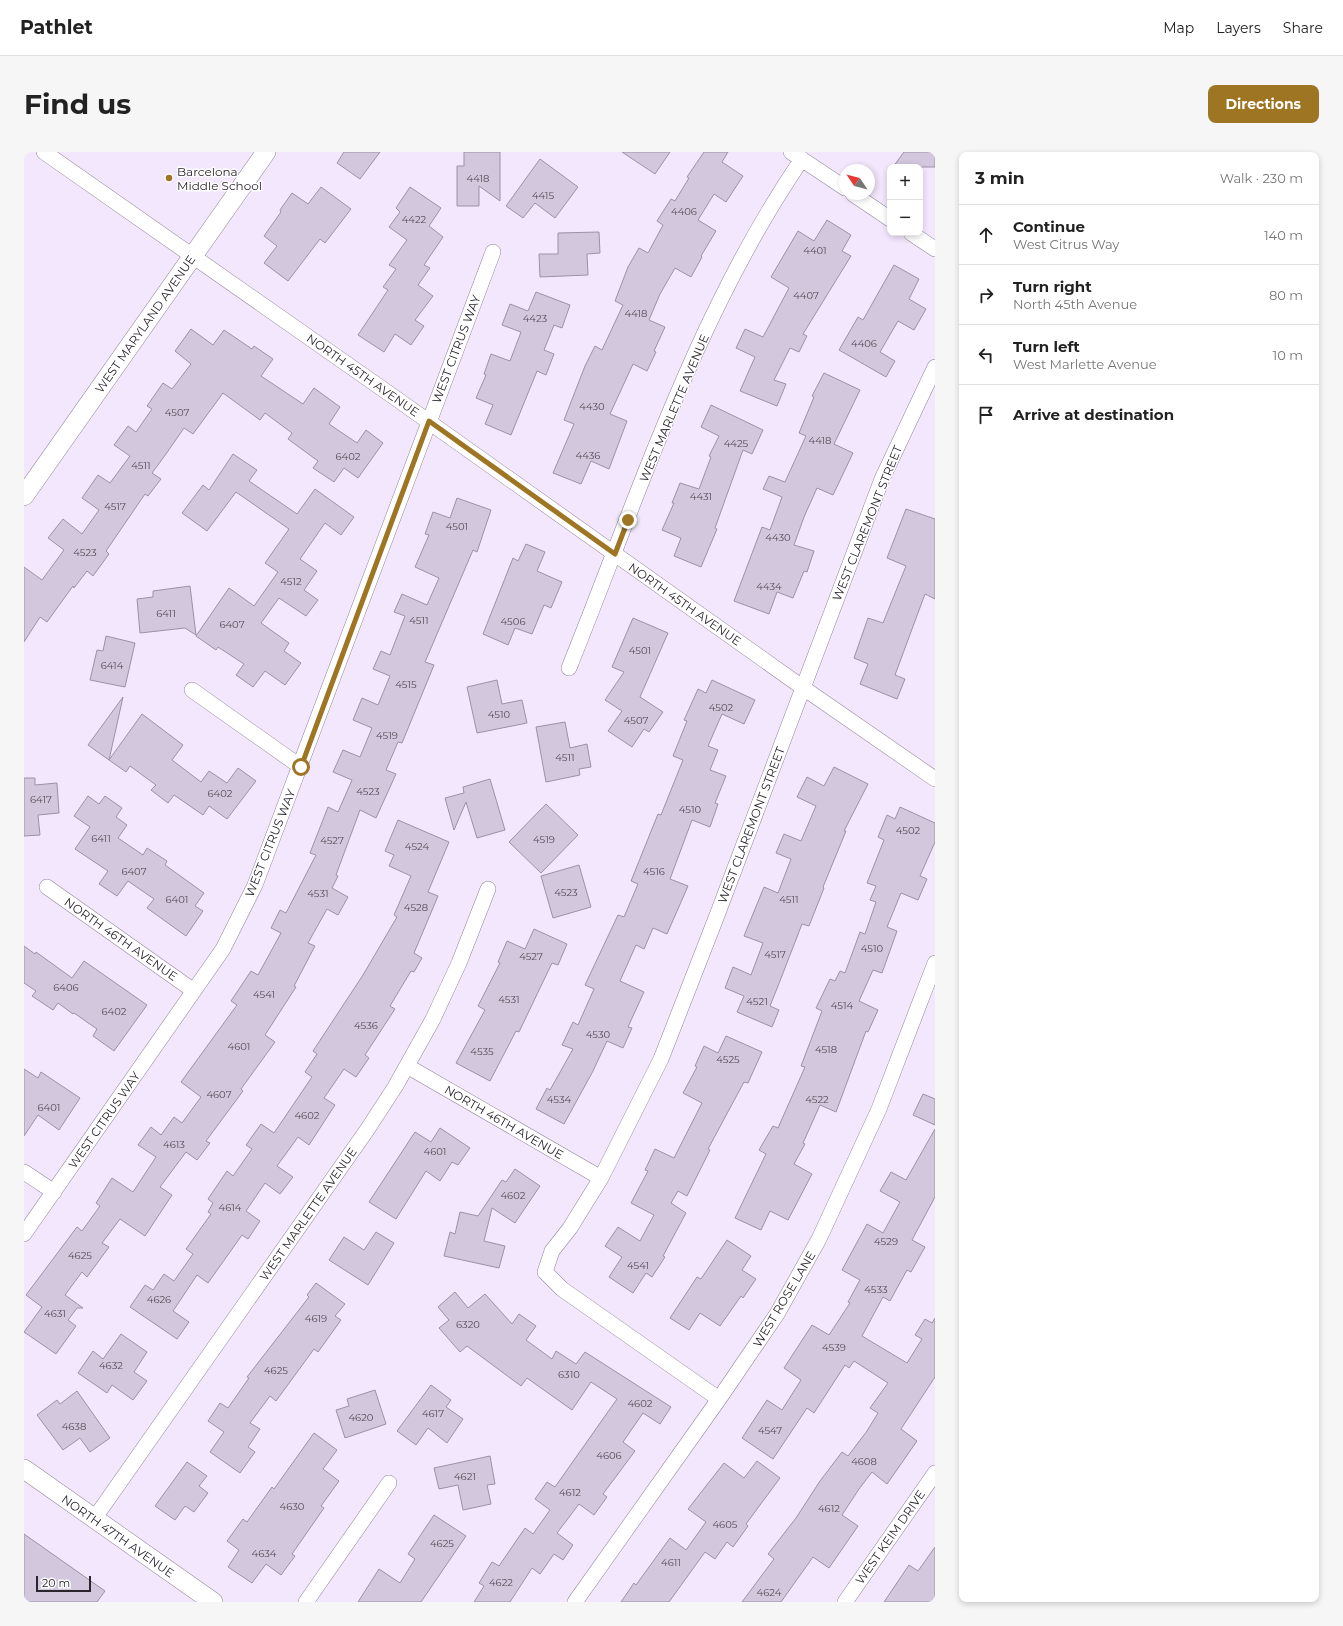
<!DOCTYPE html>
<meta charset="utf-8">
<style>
:root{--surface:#fff;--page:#f6f6f6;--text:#222;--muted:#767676;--line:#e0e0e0;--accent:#9e7523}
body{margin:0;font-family:Montserrat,sans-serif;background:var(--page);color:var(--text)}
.controls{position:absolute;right:12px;top:12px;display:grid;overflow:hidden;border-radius:8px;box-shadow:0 2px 6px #0003}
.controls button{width:36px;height:36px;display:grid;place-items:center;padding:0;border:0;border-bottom:1px solid var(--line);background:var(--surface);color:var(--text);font:20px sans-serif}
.compass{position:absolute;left:815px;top:12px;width:36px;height:36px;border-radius:50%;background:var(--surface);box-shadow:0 2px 6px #0003;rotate:305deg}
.scale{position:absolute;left:12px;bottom:10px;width:55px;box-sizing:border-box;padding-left:4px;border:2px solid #2b262e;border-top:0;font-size:11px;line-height:14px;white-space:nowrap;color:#2b262e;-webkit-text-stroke:3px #fff;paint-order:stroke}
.stop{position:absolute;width:12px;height:12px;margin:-9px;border:3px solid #9e7523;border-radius:50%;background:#fff}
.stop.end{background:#9e7523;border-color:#fff;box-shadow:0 1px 4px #0008}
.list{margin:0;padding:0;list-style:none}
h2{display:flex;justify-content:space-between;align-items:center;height:52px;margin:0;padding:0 16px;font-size:17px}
h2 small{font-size:13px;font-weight:400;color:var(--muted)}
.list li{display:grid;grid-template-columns:26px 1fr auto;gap:12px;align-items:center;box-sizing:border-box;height:60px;padding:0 16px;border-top:1px solid var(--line)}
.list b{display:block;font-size:15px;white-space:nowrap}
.list p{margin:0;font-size:13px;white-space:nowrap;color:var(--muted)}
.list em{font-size:13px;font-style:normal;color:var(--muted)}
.icon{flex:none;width:22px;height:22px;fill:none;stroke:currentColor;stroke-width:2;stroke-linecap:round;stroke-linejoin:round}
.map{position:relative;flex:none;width:911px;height:1450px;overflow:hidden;border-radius:8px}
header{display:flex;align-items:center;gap:24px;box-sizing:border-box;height:56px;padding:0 20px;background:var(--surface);border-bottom:1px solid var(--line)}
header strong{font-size:19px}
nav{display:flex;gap:22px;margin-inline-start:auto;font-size:14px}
.intro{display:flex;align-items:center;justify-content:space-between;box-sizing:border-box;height:96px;padding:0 24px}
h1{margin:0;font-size:28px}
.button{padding:10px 18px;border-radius:8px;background:var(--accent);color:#fff;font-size:14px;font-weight:700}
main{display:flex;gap:24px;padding:0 24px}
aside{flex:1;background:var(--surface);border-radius:8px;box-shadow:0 2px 6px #0003}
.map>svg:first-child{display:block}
</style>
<header>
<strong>Pathlet</strong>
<nav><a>Map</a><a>Layers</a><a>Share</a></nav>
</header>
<div class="intro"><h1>Find us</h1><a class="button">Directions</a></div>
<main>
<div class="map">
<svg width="911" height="1450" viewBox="0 0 911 1450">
<rect width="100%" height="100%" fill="#f3e7fd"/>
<path fill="#d2c7dc" stroke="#9c91a6" d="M320,0H356L336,27L313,11Z
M440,0H476V49L455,34V54H433V14H440Z
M598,0H646L631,22Z
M680,0H704L698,10L719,24L702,50L690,42L674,68L692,79L677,104L678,105L667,125L651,116L636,142L625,168L641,175L630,199L632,200L623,219L609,212L586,262L603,269L585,317L567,309L557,332L529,321L550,272L540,268L561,214L571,194L578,198L599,153L591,149L604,115L615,96L624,101L639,73L633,69L647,47L651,49L665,26L663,25Z
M880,0H911V15H869Z
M516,7L554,35L531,66L511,51L499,66L482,54Z
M297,35L327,57L301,91L296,87L264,129L240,111L253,94L240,84L257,60L256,58L268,41L284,52Z
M386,35L417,56L405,74L419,85L400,113L406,116L394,133L409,144L391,168L400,174L387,193L371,182L360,200L334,183L364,138L359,135L372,117L365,113L383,88L365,75L376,60L372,56Z
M803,68L827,83L818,99L827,104L779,182L783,184L775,200L766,196L750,228L762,232L753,254L716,239L731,205L712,196L721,177L739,185L765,136L747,125L774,79L790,89Z
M575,80L576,101L563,102L564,123L516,125L515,102H534V81Z
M870,113L895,127L885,147L902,157L890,178L874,169L856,200L871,209L862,225L815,198L834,165L839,168Z
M512,140L546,153L538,176L530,173L520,198L530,202L522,223L513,219L487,283L461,272L469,253L452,246L462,223L460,222L467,202L486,209L497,180L478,173L486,152L504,159Z
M167,177L189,193L200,178L228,197L230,194L249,207L237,224L279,252L290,236L316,255L305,272L333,291L342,278L359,291L334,326L320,316L310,330L289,316L294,309L264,287L268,281L241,261L236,268L199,241L169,282L160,276L142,302L128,321L137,327L124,344L121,342L82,399L85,402L69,424L63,419L50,436L49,434L23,470L16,465L0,490V415L18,428L40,398L24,386L39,367L58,382L75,358L58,346L74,323L86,331L106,304L90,293L104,274L112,280L128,257L123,254L139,231L148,237L167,212L151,199Z
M800,221L836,238L810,292L829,301L809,343L793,336L780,365L770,393L790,399L783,420L780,419L769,446L753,440L745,462L710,449L738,375L746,378L758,345L739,337L745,324L761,330L782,284L775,281L790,245L788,244Z
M687,253L739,278L728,302L719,298L691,376L693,377L677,415L650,404L657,386L638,378L650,351H648L656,331L675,337L687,305L685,304L695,284L677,275Z
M209,302L233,318L225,329L273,362L291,337L330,365L317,383L301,371L276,407L293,419L280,438L294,448L282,464L255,446L237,471L265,491L260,499L277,511L261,533L241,519L229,535L212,523L220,512L194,495L192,498L172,484L205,436L230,454L254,420L241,411L265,377L212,340L183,379L158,361L179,333L185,338Z
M433,346L467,358L453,400L449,398L401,510L410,513L378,591L374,590L362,618L372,622L352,666L336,658L312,723L314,724L308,736L324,745L314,763L303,757L284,791L291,794L270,834L272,835L241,883L251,890L217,937L219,939L182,989L186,991L173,1008L162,1000L136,1035L148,1043L121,1084L96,1067L78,1091L85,1095L63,1125L58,1120L41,1143L59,1156H53L44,1168L52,1174L32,1202L0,1180L18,1155L2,1143L53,1075L58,1079L76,1054L72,1051L88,1026L109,1040L132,1005L114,993L127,975L137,983L150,965L158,971L177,945L157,930L213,853L207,849L227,819L234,823L257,781L247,776L256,758L262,761L292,703L286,701L304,655L314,660L328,628L309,620L319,598L336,605L348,576L329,568L338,546L354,553L366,524L349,517L357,499L366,503L381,464L370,460L378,442L403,453L415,426L391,415L405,383L401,382L409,360L426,366Z
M882,357L911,367V447L901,442L871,523L881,527L873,547L836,532L844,512L830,506L844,466L859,471L882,414L863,406Z
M502,392L521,400L513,419L538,430L527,456L520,453L508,482L491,476L484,493L459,482L489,406L494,409Z
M166,434L172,483L161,476L116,481L113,447L129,445V439Z
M609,466L644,481L616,545L639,560L625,580L620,577L608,595L584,579L598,559L581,548L600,520L588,515Z
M82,484L111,491L101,535L66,528L73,498L79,499Z
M473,528L478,552L498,548L503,571L453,581L443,535Z
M688,528L731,548L720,572L698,562L684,594L694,598L686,618L702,624L691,651L694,652L686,675L668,668L646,727L664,734L643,782L629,776L620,797L612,793L596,829L620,840L604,875L608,876L599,896L583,889L569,919L540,972L512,957L523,936L526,938L549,897L538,893L549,870L554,873L570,837L561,833L594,763L600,765L614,732L607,729L634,662L637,663L659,608L649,604L663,569L660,568L674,537L682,541Z
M99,545L85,608L64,593Z
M118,562L159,593L148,608L177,630L185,619L203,631L214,616L232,629L203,667L185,654L179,663L150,643L144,651L127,638L132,633L106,614L102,620L85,608Z
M541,570L546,596L563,592L567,615L555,617L556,623L522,630L512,575Z
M810,615L844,632L820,679H822L799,735L800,736L785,774L778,772L754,834L746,854L755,858L748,875L713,860L720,844L701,836L709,815L727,823L739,791L720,784L740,735L754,741L767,707L752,701L760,682L777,689L792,654L773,645L783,625L800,634Z
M0,626H11V633L33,631L35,661L14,663L16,683L0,684Z
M466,627L481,678L453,686L442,650L430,678L421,646L440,641L439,635Z
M64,644L75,652L81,644L98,656L92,665L103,673L94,686L119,703L123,696L143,709L141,713L180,741L171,754L179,759L162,784L123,756L130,747L104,729L93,744L75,732L84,719L51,697L66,675L50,664Z
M522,652L554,683L517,721L485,690Z
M876,655L911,671V690L896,724L903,727L894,748L877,741L863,775L873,779L858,821L849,818L835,849L854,858L844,880L842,879L812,960L796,953L779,991L781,992L770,1012L788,1022L764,1068L746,1059L737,1078L711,1066L742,1002L735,998L749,974L754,976L781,915L777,914L798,859L792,856L806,827L811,829L816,819L821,821L836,780L841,782L852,750L846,748L852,734L843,731L860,688L854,685L863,663L871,667Z
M374,668L425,690L404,740L414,744L390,801L398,806L390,820L387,819L366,854L371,857L341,903L345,906L332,925L320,917L300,946L311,953L285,993L274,985L253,1014L269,1025L256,1042L241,1031L222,1059L236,1069L224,1087L218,1083L184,1131L173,1123L149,1159L165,1170L153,1187L106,1155L121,1133L129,1138L140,1122L150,1129L169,1102L162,1097L187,1062L184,1060L189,1051L184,1047L203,1019L209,1024L228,997L222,993L237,972L250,981L288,925L281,920L293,902L289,899L339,823L373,765L370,763L387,724L365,714L370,703L361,699Z
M555,713L567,755L529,766L517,724Z
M510,777L543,792L534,813L528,811L495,880L492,879L466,929L432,911L461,858L454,854L476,811L474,810L483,789L501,797Z
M0,794L11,802L12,800L48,826L60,809L123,853L90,899L69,884L73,877L50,861L49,862L34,851L29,858L8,844L12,839L0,831Z
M702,884L738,900L724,931L720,930L684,997L686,998L663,1044L654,1039L647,1051L662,1061L639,1104L641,1105L628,1125L622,1121L609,1141L585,1125L598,1105L581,1094L594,1075L616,1089L630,1063L607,1051L624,1019L621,1018L631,997L650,1006L678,951L659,941L673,915L671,914L680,894L694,901Z
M0,917L14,926L17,920L56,946L35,978L14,963L0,984Z
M899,942L911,947V973L889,963Z
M416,976L446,996L434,1013L428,1010L416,1029L402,1019L372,1067L345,1050L391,980L407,990Z
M911,977V1045L888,1088L901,1095L887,1120L883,1118L866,1149L859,1145L838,1184L883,1211L898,1187L891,1183L901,1167L908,1171L911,1166V1225L877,1277L893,1289L863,1332L848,1320L835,1337L818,1363L834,1374L805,1416L789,1405L757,1450H718L750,1407L744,1402L772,1366L796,1329L818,1300L824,1304L843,1279L854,1261L846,1256L864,1231L830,1209L825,1216L821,1213L790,1261L783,1256L749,1307L718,1286L743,1248L758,1258L777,1228L760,1216L788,1173L805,1183L826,1151L824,1150L836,1128L818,1118L843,1072L859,1081L876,1050L856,1039L867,1020L882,1028Z
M491,1017L516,1034L491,1071L468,1056L460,1089L481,1094L475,1116L420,1104L426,1080L431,1082L436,1060L454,1064L478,1028L482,1030Z
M352,1080L370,1091L344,1133L305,1108L320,1085L340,1098Z
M703,1088L727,1104L718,1118L732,1127L719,1146L717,1144L696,1174L676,1161L665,1178L646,1166L673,1125L677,1127Z
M292,1131L321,1152L311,1164L317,1168L294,1200L290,1197L252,1249L246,1244L226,1271L236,1277L224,1295L231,1300L216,1321L186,1300L200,1280L184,1269L196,1251L204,1256L225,1226L223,1225L285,1145L283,1143Z
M431,1140L444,1156L461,1142L488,1172L495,1162L512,1174L502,1188L528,1207L532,1199L552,1212L561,1200L647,1255L636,1272L619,1261L599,1290L611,1299L579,1342L583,1345L570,1363L555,1352L533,1381L549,1393L539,1408L530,1402L516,1422L508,1416L486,1450H450L460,1434L455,1431L468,1410L475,1414L501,1376L509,1382L526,1358L511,1347L523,1330L531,1335L593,1247L567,1230L548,1258L503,1226L497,1234L443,1194L436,1200L415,1176L425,1168L414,1155Z
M97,1182L123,1200L110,1220L123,1229L109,1248L88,1233L83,1241L54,1221L69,1199L79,1207Z
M407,1233L427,1248L422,1255L439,1267L423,1291L404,1276L392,1293L373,1279Z
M351,1238L362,1272L321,1286L312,1258L325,1254L323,1247Z
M53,1239L86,1286L66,1300L56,1286L39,1298L13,1263L33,1248L36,1252Z
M290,1281L313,1298L299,1317L315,1329L297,1354L300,1356L268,1402L271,1404L257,1423L242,1412L228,1431L204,1415L215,1398L203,1389L219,1367L223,1370L248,1335L250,1337Z
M466,1304L471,1332L463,1333L467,1352L439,1358L434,1333L415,1337L410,1316Z
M733,1309L756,1326L722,1372L724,1374L709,1395L703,1390L691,1407L681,1400L645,1450H597L610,1431L612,1433L646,1386L662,1398L682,1370L664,1357L700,1311L720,1326Z
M163,1310L183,1324L175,1334L184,1341L170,1360L161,1354L151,1368L131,1354Z
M410,1363L442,1384L397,1450H334L355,1417L376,1431L391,1407L384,1402Z
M0,1382L81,1439L73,1450H0Z
M911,1395V1450H860L885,1413L894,1419Z"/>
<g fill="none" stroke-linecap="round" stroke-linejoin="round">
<defs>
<path id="minor" d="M20,0L370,245L778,535L911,627
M767,0L821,36
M829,42L866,67
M887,81L911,97
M545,516C614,345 673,160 778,7
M168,538L277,615
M23,735L170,839
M383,914L577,1026
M0,1020L30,1040
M0,1082L199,797L231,733L469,100
M695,1247L538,1137L521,1120L528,1099L546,1076L577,1026L637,907L692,766L858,327L911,215
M70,1367L343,978L371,935L409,867L435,811L464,737
M282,1450L365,1331
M551,1450L695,1247L753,1162L795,1087L855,957L911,811
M821,1450L911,1321"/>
<path id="tertiary" d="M0,344L242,0
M0,1317L189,1450"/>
</defs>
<use href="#minor" stroke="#908599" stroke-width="16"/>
<use href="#tertiary" stroke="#908599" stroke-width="20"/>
<use href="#minor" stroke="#fff" stroke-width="15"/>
<use href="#tertiary" stroke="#fff" stroke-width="19"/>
</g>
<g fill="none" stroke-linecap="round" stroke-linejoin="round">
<path stroke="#9e7523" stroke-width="5" d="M277,615L405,269L591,402L604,368"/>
</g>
<circle fill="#9e7523" stroke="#fff" stroke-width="1.5" cx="145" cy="26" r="4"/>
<g text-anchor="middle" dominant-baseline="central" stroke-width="3" stroke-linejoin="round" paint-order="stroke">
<g font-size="10" fill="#554e5a">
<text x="454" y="26">4418</text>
<text x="519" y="43">4415</text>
<text x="660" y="59">4406</text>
<text x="390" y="67">4422</text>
<text x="791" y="98">4401</text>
<text x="782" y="143">4407</text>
<text x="612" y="161">4418</text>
<text x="511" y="166">4423</text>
<text x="840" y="191">4406</text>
<text x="568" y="254">4430</text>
<text x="153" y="260">4507</text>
<text x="796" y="288">4418</text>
<text x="712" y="291">4425</text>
<text x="564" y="303">4436</text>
<text x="324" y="304">6402</text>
<text x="117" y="313">4511</text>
<text x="677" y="344">4431</text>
<text x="91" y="354">4517</text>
<text x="433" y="374">4501</text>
<text x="754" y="385">4430</text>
<text x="61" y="400">4523</text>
<text x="267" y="429">4512</text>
<text x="745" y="434">4434</text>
<text x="142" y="461">6411</text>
<text x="395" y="468">4511</text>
<text x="489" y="469">4506</text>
<text x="208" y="472">6407</text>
<text x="616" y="498">4501</text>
<text x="88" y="513">6414</text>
<text x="382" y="532">4515</text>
<text x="697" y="555">4502</text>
<text x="475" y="562">4510</text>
<text x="612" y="568">4507</text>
<text x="363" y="583">4519</text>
<text x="541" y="605">4511</text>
<text x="344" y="639">4523</text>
<text x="196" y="641">6402</text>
<text x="17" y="647">6417</text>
<text x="666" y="657">4510</text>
<text x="884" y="678">4502</text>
<text x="77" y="686">6411</text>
<text x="520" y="687">4519</text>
<text x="308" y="688">4527</text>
<text x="393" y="694">4524</text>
<text x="110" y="719">6407</text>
<text x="630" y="719">4516</text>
<text x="542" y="740">4523</text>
<text x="294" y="741">4531</text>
<text x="153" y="747">6401</text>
<text x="765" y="747">4511</text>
<text x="392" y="755">4528</text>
<text x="848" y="796">4510</text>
<text x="751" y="802">4517</text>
<text x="507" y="804">4527</text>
<text x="42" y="835">6406</text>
<text x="240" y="842">4541</text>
<text x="485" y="847">4531</text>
<text x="733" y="849">4521</text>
<text x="818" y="853">4514</text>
<text x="90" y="859">6402</text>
<text x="342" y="873">4536</text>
<text x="574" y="882">4530</text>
<text x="215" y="894">4601</text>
<text x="802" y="897">4518</text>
<text x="458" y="899">4535</text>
<text x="704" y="907">4525</text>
<text x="195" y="942">4607</text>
<text x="535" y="947">4534</text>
<text x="793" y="947">4522</text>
<text x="25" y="955">6401</text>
<text x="283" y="963">4602</text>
<text x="150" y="992">4613</text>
<text x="411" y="999">4601</text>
<text x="489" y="1043">4602</text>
<text x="206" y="1055">4614</text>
<text x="862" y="1089">4529</text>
<text x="56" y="1103">4625</text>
<text x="614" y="1113">4541</text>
<text x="852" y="1137">4533</text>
<text x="135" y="1147">4626</text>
<text x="31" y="1161">4631</text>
<text x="292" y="1166">4619</text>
<text x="444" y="1172">6320</text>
<text x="810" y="1195">4539</text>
<text x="87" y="1213">4632</text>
<text x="252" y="1218">4625</text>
<text x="545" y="1222">6310</text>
<text x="616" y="1251">4602</text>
<text x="409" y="1261">4617</text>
<text x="337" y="1265">4620</text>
<text x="50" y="1274">4638</text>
<text x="746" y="1278">4547</text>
<text x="585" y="1303">4606</text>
<text x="840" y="1309">4608</text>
<text x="441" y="1324">4621</text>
<text x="546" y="1340">4612</text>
<text x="268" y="1354">4630</text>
<text x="805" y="1356">4612</text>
<text x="701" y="1372">4605</text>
<text x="418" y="1391">4625</text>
<text x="240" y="1401">4634</text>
<text x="647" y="1410">4611</text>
<text x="477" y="1430">4622</text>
<text x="745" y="1440">4624</text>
</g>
<g font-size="12" fill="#2b262e" stroke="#fff" text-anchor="start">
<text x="153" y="19">Barcelona<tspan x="153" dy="14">Middle School</tspan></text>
</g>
<g font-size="12" fill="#2b262e" stroke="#fff">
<text transform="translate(121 172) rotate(-55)">WEST MARYLAND AVENUE</text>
<text transform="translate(432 197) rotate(-69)">WEST CITRUS WAY</text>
<text transform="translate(339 223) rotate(35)">NORTH 45TH AVENUE</text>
<text transform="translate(650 256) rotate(-67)">WEST MARLETTE AVENUE</text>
<text transform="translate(843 371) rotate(-68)">WEST CLAREMONT STREET</text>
<text transform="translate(661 452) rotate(35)">NORTH 45TH AVENUE</text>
<text transform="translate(727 673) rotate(-69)">WEST CLAREMONT STREET</text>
<text transform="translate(246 691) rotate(-68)">WEST CITRUS WAY</text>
<text transform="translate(97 787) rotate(35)">NORTH 46TH AVENUE</text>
<text transform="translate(80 968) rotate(-55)">WEST CITRUS WAY</text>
<text transform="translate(480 970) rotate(30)">NORTH 46TH AVENUE</text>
<text transform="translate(284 1062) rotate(-55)">WEST MARLETTE AVENUE</text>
<text transform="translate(760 1147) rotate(-59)">WEST ROSE LANE</text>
<text transform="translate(94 1384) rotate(35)">NORTH 47TH AVENUE</text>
<text transform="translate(866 1385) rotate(-55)">WEST KEIM DRIVE</text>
</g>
</g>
</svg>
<div class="controls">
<button>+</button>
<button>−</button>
</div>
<svg class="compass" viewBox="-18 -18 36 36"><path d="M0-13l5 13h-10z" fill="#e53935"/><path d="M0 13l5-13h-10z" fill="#767676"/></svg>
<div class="scale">20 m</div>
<div class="stop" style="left:277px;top:615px"></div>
<div class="stop end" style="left:604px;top:368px"></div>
</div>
<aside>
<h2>3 min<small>Walk · 230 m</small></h2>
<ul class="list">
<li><svg class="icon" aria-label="ahead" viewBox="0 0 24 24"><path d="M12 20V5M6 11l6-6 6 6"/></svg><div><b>Continue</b><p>West Citrus Way</p></div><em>140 m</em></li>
<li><svg class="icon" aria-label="right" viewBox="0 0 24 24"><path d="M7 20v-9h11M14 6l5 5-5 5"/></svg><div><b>Turn right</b><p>North 45th Avenue</p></div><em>80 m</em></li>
<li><svg class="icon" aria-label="left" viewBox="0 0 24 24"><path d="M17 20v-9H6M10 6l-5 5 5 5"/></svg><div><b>Turn left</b><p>West Marlette Avenue</p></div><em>10 m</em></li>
<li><svg class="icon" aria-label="arrive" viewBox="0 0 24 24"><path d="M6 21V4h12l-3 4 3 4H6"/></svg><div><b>Arrive at destination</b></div></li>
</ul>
</aside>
</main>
